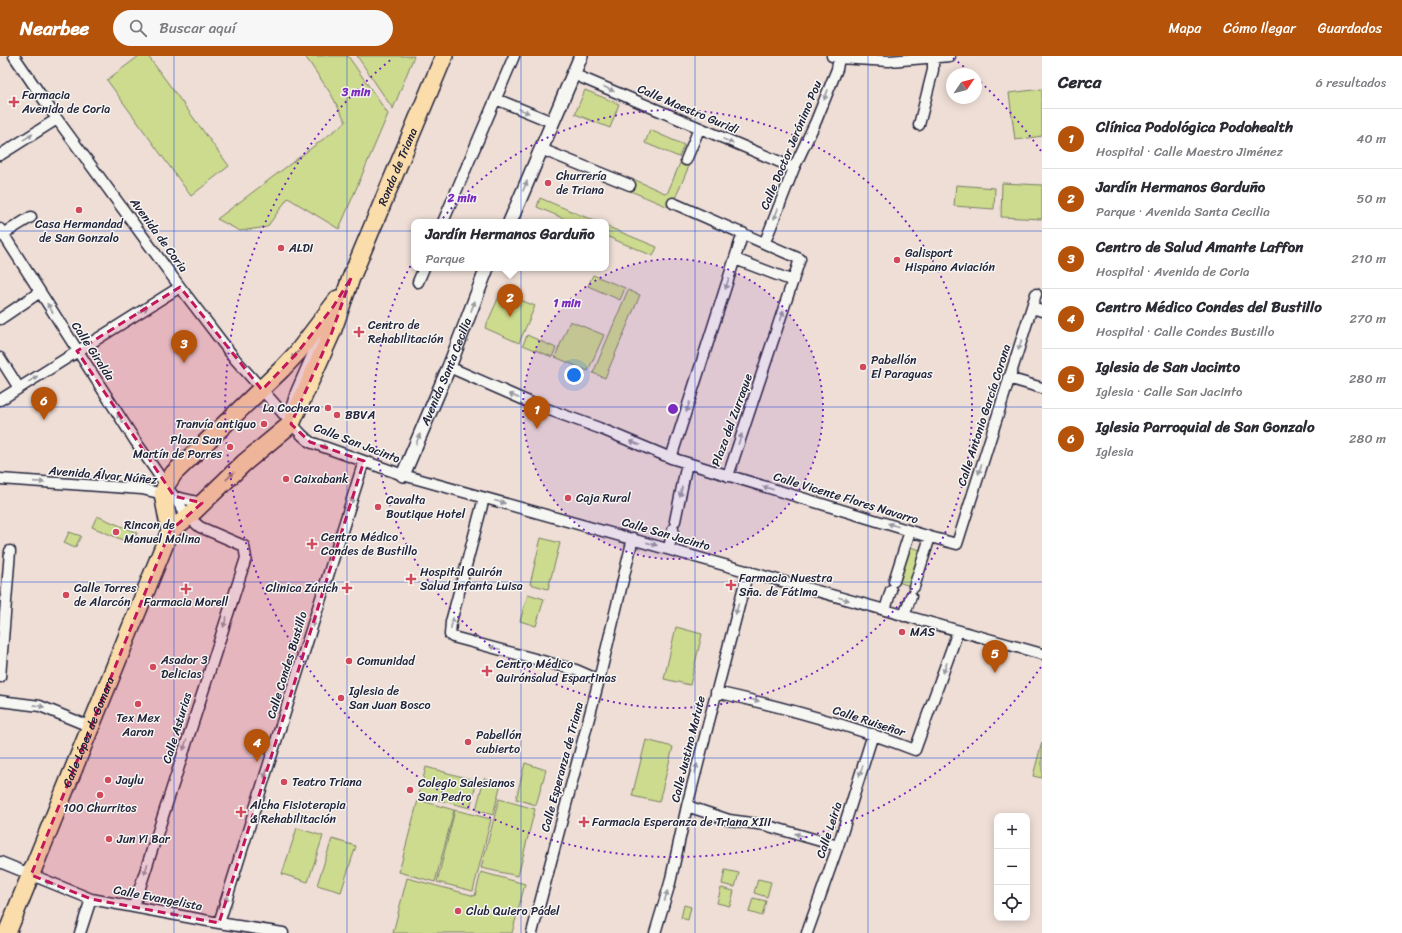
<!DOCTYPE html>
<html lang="es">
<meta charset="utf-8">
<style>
:root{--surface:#fff;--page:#f7f7f7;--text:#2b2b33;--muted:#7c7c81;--line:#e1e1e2;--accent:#b45309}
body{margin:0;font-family:Sriracha,sans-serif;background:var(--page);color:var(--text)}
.controls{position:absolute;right:12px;bottom:12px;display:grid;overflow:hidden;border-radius:8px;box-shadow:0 2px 10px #0003}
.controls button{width:36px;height:36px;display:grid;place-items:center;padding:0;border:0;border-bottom:1px solid var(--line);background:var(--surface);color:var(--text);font:20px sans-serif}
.compass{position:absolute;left:946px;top:12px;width:36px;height:36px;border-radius:50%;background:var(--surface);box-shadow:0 2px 10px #0003;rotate:55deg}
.you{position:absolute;left:574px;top:319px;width:14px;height:14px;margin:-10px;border:3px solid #fff;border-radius:50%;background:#1a73e8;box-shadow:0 0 0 6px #1a73e833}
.badge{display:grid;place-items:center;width:26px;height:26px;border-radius:50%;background:var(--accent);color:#fff;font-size:13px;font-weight:700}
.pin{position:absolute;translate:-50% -33px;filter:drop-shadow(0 1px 2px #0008)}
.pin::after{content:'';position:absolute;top:21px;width:14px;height:12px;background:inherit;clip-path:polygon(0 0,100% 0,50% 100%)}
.popup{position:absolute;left:411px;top:163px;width:198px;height:52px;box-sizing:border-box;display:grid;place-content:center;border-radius:8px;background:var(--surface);filter:drop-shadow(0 1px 3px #0005);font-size:13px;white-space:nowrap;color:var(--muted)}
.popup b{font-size:15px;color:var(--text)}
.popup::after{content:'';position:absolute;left:50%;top:100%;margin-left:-8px;border:8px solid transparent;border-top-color:var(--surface)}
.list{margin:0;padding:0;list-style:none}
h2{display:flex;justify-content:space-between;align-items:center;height:52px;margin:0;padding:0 16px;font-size:17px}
h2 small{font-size:13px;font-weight:400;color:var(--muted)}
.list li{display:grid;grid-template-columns:26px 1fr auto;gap:12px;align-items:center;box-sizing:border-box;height:60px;padding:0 16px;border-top:1px solid var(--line)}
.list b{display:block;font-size:15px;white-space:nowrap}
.list p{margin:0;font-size:13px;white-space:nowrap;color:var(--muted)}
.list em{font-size:13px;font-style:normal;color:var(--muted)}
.icon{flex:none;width:22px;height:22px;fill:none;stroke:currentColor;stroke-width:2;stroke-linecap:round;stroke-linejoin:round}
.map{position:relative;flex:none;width:1042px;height:877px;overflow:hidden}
header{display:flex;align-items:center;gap:24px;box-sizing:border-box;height:56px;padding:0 20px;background:var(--accent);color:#fff}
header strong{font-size:19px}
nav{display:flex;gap:22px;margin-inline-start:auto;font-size:14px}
.search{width:280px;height:36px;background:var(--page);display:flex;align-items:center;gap:10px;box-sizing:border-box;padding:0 14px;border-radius:22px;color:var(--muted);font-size:15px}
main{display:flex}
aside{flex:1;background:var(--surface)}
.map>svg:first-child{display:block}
</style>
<header>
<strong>Nearbee</strong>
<div class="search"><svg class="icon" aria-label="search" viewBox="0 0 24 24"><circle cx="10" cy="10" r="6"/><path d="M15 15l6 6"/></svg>Buscar aquí</div>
<nav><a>Mapa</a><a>Cómo llegar</a><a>Guardados</a></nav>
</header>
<main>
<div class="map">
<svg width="1042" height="877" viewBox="0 0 1042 877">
<rect width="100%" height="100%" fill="#eeded6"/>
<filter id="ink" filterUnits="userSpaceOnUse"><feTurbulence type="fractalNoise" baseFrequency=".025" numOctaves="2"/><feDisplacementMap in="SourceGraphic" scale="8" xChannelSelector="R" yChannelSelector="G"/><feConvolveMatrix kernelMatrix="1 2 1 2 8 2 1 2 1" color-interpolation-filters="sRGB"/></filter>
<g filter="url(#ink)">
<path fill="#cddb8e" stroke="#787e64" d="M139,0H148L229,110L191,140L107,24Z
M305,0H348L388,58L339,173L288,142L267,171L240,175L217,163L346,66L331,38Z
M357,0H414L393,53Z
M1042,33V80L1015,84L1009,37Z
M585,34L619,48L610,72L575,58Z
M650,74L684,89L679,101L645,87Z
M680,107L689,110L671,152L628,134L633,123L667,138Z
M1002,127L1042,129V163L1001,161Z
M956,129L995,132L994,153L954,150Z
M540,142L597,166H572L537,151Z
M606,170L657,191L653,200L606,180Z
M593,219L625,232L620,244L588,230Z
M628,234L640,239L605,322L593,317Z
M501,236L535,250L519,287L485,272Z
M570,265L604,279L588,315L555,301Z
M527,279L556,292L552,301L523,289Z
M97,460L137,477L132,488L92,471Z
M69,476L81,480L75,492L64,487Z
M541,482L560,487L548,533L530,528Z
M909,491L921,494L910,530L898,526Z
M528,538L544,543L536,570L520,565Z
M676,571L702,578L690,629L664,623Z
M646,684L673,691L659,746L632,740Z
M1042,686V722L1033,720Z
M525,707L546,714L536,749L516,743Z
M426,711L477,725L470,752L419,739Z
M484,722L501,727L493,759L476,754Z
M499,743L535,753L518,820L481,812Z
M418,744L454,754L435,826L399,816Z
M455,754L491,763L473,835L437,826Z
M297,772L323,780L308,826L282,818Z
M332,783L356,790L341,836L317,829Z
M725,814L739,817L735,831L722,828Z
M481,816L525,828L512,877H393L407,822L475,840Z
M758,823L771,826L767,841L754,837Z
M721,832L734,835L730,850L717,847Z
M753,842L766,845L762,860L749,856Z
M684,849L691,851L688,864L681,862Z"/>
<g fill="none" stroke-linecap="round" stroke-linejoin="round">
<defs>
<path id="minor" d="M14,0L57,63L180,231L235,303L302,379L310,386L403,419L1042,598
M832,0L839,2L889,5L950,0
M573,18L794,112
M496,43L552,66
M919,69L933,14V2
M541,93L630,129
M0,99L57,63
M686,104L699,73
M673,147L800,203L728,420
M443,166L514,0
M0,173L136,386L188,461L200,471L244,490L246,502L134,850
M0,180L31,161
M765,186L794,112L816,65L837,13L839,2
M735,203L793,225
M418,226L424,212
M1032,252L1042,255
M0,263L40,236
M0,302L19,332
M449,311L536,349L599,372L671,402L930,481L957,488L1036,238
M1008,322L1042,332
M0,344L180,231
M291,353L296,336L325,270
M671,402L743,177
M0,423L142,433L202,447
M484,442L451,566L450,579L453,581L576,614L599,624
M675,465L687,407
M669,492L673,473
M894,525L910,475
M914,531L930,481
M885,554L891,534
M904,560L911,540
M0,621L10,495
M716,636C783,651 850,669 915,694L958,575
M0,645L40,650L91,671
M687,750L729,764L765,769L838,790
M0,806L91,843L219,867L283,877
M219,867L364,405
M80,877L91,843
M532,877L599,624L633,482
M655,877L670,827L687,750L748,515
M807,877L838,790L873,678"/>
<g id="tertiary">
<path d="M510,166L581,0"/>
<path id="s1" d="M403,419L449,311L487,212"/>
</g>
<g id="primary">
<path id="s2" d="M170,475L188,461L244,407L291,368L332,276L351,222L444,0"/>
<path d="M170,475L163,438L166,429L174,417L282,313L297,297L338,243"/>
<path id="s3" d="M7,877L170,475"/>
</g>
</defs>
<use href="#minor" stroke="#22223b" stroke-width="13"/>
<use href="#tertiary" stroke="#22223b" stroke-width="16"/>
<use href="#primary" stroke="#22223b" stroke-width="20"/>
<use href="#minor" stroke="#f6f6f2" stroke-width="10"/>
<use href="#tertiary" stroke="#f6f6f2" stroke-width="13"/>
<use href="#primary" stroke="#faddab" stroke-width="17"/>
</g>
<defs><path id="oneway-solid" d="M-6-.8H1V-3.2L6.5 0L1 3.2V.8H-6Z"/></defs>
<g fill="#9797a0">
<use href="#oneway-solid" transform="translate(609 33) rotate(24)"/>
<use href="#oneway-solid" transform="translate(826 39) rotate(111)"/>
<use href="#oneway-solid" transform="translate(524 55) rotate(22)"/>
<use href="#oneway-solid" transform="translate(28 81) rotate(-32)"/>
<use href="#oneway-solid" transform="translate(728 85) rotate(22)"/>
<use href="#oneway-solid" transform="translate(525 130) rotate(-67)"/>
<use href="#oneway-solid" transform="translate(776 158) rotate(111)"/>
<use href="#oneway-solid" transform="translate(727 228) rotate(108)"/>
<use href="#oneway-solid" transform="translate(473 250) rotate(-69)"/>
<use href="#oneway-solid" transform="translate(50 252) rotate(-122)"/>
<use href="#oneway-solid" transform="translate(143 254) rotate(-32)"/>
<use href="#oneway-solid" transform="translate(782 260) rotate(-71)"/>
<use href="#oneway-solid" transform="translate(1020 289) rotate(108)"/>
<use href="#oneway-solid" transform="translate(33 323) rotate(-33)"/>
<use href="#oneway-solid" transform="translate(514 340) rotate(-156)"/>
<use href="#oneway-solid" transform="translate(688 351) rotate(108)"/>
<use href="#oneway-solid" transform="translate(120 362) rotate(-122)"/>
<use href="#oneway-solid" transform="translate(418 383) rotate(-68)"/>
<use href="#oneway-solid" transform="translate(740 383) rotate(-71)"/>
<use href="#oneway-solid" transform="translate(635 387) rotate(-157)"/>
<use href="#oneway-solid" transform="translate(322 390) rotate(20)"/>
<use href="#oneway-solid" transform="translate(980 413) rotate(107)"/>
<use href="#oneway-solid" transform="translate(39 426) rotate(4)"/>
<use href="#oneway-solid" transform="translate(768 432) rotate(-164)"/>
<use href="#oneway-solid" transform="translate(681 436) rotate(102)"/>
<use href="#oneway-solid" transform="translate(353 442) rotate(107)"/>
<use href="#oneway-solid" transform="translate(500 446) rotate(15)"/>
<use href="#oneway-solid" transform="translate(893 469) rotate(-163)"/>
<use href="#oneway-solid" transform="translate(652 488) rotate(16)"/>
<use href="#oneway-solid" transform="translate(844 543) rotate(16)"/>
<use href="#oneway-solid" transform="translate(737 553) rotate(105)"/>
<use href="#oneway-solid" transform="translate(225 566) rotate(108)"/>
<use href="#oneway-solid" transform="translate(314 566) rotate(107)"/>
<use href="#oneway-solid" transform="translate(452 567) rotate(-77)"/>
<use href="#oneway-solid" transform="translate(495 592) rotate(-165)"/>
<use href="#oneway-solid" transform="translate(945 612) rotate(110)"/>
<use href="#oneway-solid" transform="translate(754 644) rotate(13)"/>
<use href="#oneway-solid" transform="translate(39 650) rotate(12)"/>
<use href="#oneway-solid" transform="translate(185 689) rotate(107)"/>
<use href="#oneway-solid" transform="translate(696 713) rotate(-76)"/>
<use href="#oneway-solid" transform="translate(861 715) rotate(107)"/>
<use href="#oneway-solid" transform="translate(266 717) rotate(107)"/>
<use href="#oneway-solid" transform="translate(800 779) rotate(-164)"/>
<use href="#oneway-solid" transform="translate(146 813) rotate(107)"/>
<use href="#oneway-solid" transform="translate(50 827) rotate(-159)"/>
<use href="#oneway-solid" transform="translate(666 840) rotate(-74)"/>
<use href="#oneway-solid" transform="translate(227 841) rotate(107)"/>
<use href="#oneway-solid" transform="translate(176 859) rotate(-169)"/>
</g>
<g fill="#8e8073">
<use href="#oneway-solid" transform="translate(295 299) rotate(131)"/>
<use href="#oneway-solid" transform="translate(230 420) rotate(-44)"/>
</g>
</g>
<path fill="#c2185b" fill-opacity="0.2" stroke="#c2185b" stroke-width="3" stroke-dasharray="8 5" stroke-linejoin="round" d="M351,222L332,276L291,368L310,386L364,405L219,867L91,843L31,819L170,475L202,447L174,440L77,295L180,231L262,334L297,297L333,251Z"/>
<path fill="none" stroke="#1d4ed8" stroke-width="1" stroke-opacity="0.55" d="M174,0V877M347,0V877M521,0V877M695,0V877M868,0V877M0,175H1042M0,351H1042M0,526H1042M0,702H1042"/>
<circle cx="673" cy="353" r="150" fill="#7b2cbf" fill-opacity=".12"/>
<g fill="none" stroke="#7b2cbf" stroke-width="2" stroke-dasharray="2 4">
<circle cx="673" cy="353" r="150"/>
<circle cx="673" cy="353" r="299"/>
<path d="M1041 611A449 449 0 1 1 393 2M953 2A449 449 0 0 1 971 17M976 22A449 449 0 0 1 1041 95"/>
</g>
<g fill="#d1495b" stroke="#f6f6f2" stroke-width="1.5">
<path d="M12 40h4v4h4v4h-4v4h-4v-4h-4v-4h4z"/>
<circle cx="548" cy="127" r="4"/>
<circle cx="79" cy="154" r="4"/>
<circle cx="281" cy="192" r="4"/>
<circle cx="897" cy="204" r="4"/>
<path d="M357 270h4v4h4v4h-4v4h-4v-4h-4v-4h4z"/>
<circle cx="863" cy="311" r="4"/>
<circle cx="328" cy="352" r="4"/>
<circle cx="337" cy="359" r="4"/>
<circle cx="264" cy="368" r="4"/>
<circle cx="230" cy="391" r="4"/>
<circle cx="286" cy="423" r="4"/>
<circle cx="568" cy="442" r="4"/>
<circle cx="378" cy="451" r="4"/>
<circle cx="116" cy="476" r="4"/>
<path d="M310 482h4v4h4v4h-4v4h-4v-4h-4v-4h4z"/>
<path d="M409 517h4v4h4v4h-4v4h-4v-4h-4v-4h4z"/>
<path d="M729 523h4v4h4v4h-4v4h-4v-4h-4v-4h4z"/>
<path d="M345 526h4v4h4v4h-4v4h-4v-4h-4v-4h4z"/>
<path d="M184 527h4v4h4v4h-4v4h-4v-4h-4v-4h4z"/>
<circle cx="66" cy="539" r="4"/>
<circle cx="902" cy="576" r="4"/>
<circle cx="349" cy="605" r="4"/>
<circle cx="153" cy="611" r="4"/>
<path d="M485 609h4v4h4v4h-4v4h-4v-4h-4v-4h4z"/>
<circle cx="341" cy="642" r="4"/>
<circle cx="138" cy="648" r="4"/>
<circle cx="468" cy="686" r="4"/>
<circle cx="108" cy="724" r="4"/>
<circle cx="284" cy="726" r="4"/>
<circle cx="410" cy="734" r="4"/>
<circle cx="100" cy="739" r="4"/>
<path d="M239 750h4v4h4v4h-4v4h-4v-4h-4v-4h4z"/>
<path d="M582 760h4v4h4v4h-4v4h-4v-4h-4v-4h4z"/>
<circle cx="109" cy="783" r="4"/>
<circle cx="458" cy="855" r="4"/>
</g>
<g text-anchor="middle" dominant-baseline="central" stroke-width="3" stroke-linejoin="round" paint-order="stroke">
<g font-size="12" fill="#22223b" stroke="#f6f6f2" text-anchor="start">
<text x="22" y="39">Farmacia<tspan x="22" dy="14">Avenida de Coria</tspan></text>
<text x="556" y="120">Churrería<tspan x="556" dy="14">de Triana</tspan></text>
<text x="79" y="168" text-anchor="middle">Casa Hermandad<tspan x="79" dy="14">de San Gonzalo</tspan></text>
<text x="289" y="192">ALDI</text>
<text x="905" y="197">Galisport<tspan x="905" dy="14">Hispano Aviación</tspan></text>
<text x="368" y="269">Centro de<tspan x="368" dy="14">Rehabilitación</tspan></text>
<text x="871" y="304">Pabellón<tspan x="871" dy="14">El Paraguas</tspan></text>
<text x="320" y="352" text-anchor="end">La Cochera</text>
<text x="345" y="359">BBVA</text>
<text x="256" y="368" text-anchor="end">Tranvía antiguo</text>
<text x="222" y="384" text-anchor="end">Plaza San<tspan x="222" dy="14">Martín de Porres</tspan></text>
<text x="294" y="423">Caixabank</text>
<text x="576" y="442">Caja Rural</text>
<text x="386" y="444">Cavalta<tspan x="386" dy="14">Boutique Hotel</tspan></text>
<text x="124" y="469">Rincon de<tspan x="124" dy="14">Manuel Molina</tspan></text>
<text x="321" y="481">Centro Médico<tspan x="321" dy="14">Condes de Bustillo</tspan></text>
<text x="420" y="516">Hospital Quirón<tspan x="420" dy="14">Salud Infanta Luisa</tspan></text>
<text x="739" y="522">Farmacia Nuestra<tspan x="739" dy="14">Sña. de Fátima</tspan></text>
<text x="74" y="532">Calle Torres<tspan x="74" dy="14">de Alarcón</tspan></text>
<text x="338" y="532" text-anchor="end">Clinica Zúrich</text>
<text x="186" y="546" text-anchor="middle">Farmacia Morell</text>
<text x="910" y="576">MAS</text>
<text x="161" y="604">Asador 3<tspan x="161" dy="14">Delicias</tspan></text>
<text x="357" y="605">Comunidad</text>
<text x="496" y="608">Centro Médico<tspan x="496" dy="14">Quirónsalud Espartinas</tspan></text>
<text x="349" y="635">Iglesia de<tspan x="349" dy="14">San Juan Bosco</tspan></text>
<text x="138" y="662" text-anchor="middle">Tex Mex<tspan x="138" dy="14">Aaron</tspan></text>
<text x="476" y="679">Pabellón<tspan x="476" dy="14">cubierto</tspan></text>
<text x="116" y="724">Jaylu</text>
<text x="292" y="726">Teatro Triana</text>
<text x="418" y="727">Colegio Salesianos<tspan x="418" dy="14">San Pedro</tspan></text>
<text x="250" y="749">Alcha Fisioterapia<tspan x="250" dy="14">&amp; Rehabilitación</tspan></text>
<text x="100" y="752" text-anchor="middle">100 Churritos</text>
<text x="592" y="766">Farmacia Esperanza de Triana XIII</text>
<text x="117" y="783">Jun Yi Bar</text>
<text x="466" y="855">Club Quiero Pádel</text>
</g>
<g font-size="12" fill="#22223b" stroke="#f6f6f2">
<text transform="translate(688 53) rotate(23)">Calle Maestro Guridi</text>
<text transform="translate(791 89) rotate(-67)">Calle Doctor Jerónimo Pou</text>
<text stroke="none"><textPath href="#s2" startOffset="440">Ronda de Triana</textPath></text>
<text transform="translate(159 179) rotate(54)">Avenida de Coria</text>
<text transform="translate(93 295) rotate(57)">Calle Giralda</text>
<text stroke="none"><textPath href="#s1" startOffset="112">Avenida Santa Cecilia</textPath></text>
<text transform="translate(984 359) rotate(-72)">Calle Antonio García Corona</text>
<text transform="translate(732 364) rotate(-70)">Plaza del Zurraque</text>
<text transform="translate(357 387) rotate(21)">Calle San Jacinto</text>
<text transform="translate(103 419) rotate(5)">Avenida Álvar Núñez</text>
<text transform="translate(846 442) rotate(17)">Calle Vicente Flores Navarro</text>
<text transform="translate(666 478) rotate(16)">Calle San Jacinto</text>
<text transform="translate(287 609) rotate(-73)">Calle Condes Bustillo</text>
<text transform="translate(869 665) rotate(18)">Calle Ruiseñor</text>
<text transform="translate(177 672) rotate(-73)">Calle Asturias</text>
<text stroke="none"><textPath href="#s3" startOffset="217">Calle López de Gomara</textPath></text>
<text transform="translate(688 693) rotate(-76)">Calle Justino Matute</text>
<text transform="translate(562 711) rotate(-75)">Calle Esperanza de Triana</text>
<text transform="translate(829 774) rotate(-72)">Calle Leiria</text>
<text transform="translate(158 842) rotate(11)">Calle Evangelista</text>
</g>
</g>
<circle cx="673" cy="353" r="6" fill="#7b2cbf" stroke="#f6f6f2" stroke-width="2"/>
<g font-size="12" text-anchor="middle" font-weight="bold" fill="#7b2cbf" stroke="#f6f6f2" stroke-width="3" stroke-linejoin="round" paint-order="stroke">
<text x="356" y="40">3 min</text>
<text x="462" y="146">2 min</text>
<text x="567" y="251">1 min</text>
</g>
</svg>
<div class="controls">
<button>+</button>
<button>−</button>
<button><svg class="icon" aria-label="locate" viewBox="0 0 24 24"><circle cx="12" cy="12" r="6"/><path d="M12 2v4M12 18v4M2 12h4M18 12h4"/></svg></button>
</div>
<svg class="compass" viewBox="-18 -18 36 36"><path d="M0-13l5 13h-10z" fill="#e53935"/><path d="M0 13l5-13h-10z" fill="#7c7c81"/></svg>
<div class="you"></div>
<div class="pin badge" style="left:537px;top:373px">1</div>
<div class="pin badge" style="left:510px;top:261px">2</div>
<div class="popup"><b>Jardín Hermanos Garduño</b>Parque</div>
<div class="pin badge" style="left:184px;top:307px">3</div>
<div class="pin badge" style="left:257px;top:706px">4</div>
<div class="pin badge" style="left:995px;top:617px">5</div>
<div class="pin badge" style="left:44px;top:364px">6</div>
</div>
<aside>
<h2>Cerca<small>6 resultados</small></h2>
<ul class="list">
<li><span class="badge">1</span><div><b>Clínica Podológica Podohealth</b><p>Hospital · Calle Maestro Jiménez</p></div><em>40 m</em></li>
<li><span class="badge">2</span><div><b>Jardín Hermanos Garduño</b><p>Parque · Avenida Santa Cecilia</p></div><em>50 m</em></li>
<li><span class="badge">3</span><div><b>Centro de Salud Amante Laffon</b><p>Hospital · Avenida de Coria</p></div><em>210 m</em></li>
<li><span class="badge">4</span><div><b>Centro Médico Condes del Bustillo</b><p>Hospital · Calle Condes Bustillo</p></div><em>270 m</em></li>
<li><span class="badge">5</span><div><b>Iglesia de San Jacinto</b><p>Iglesia · Calle San Jacinto</p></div><em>280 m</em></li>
<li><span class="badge">6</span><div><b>Iglesia Parroquial de San Gonzalo</b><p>Iglesia</p></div><em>280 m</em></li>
</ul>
</aside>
</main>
